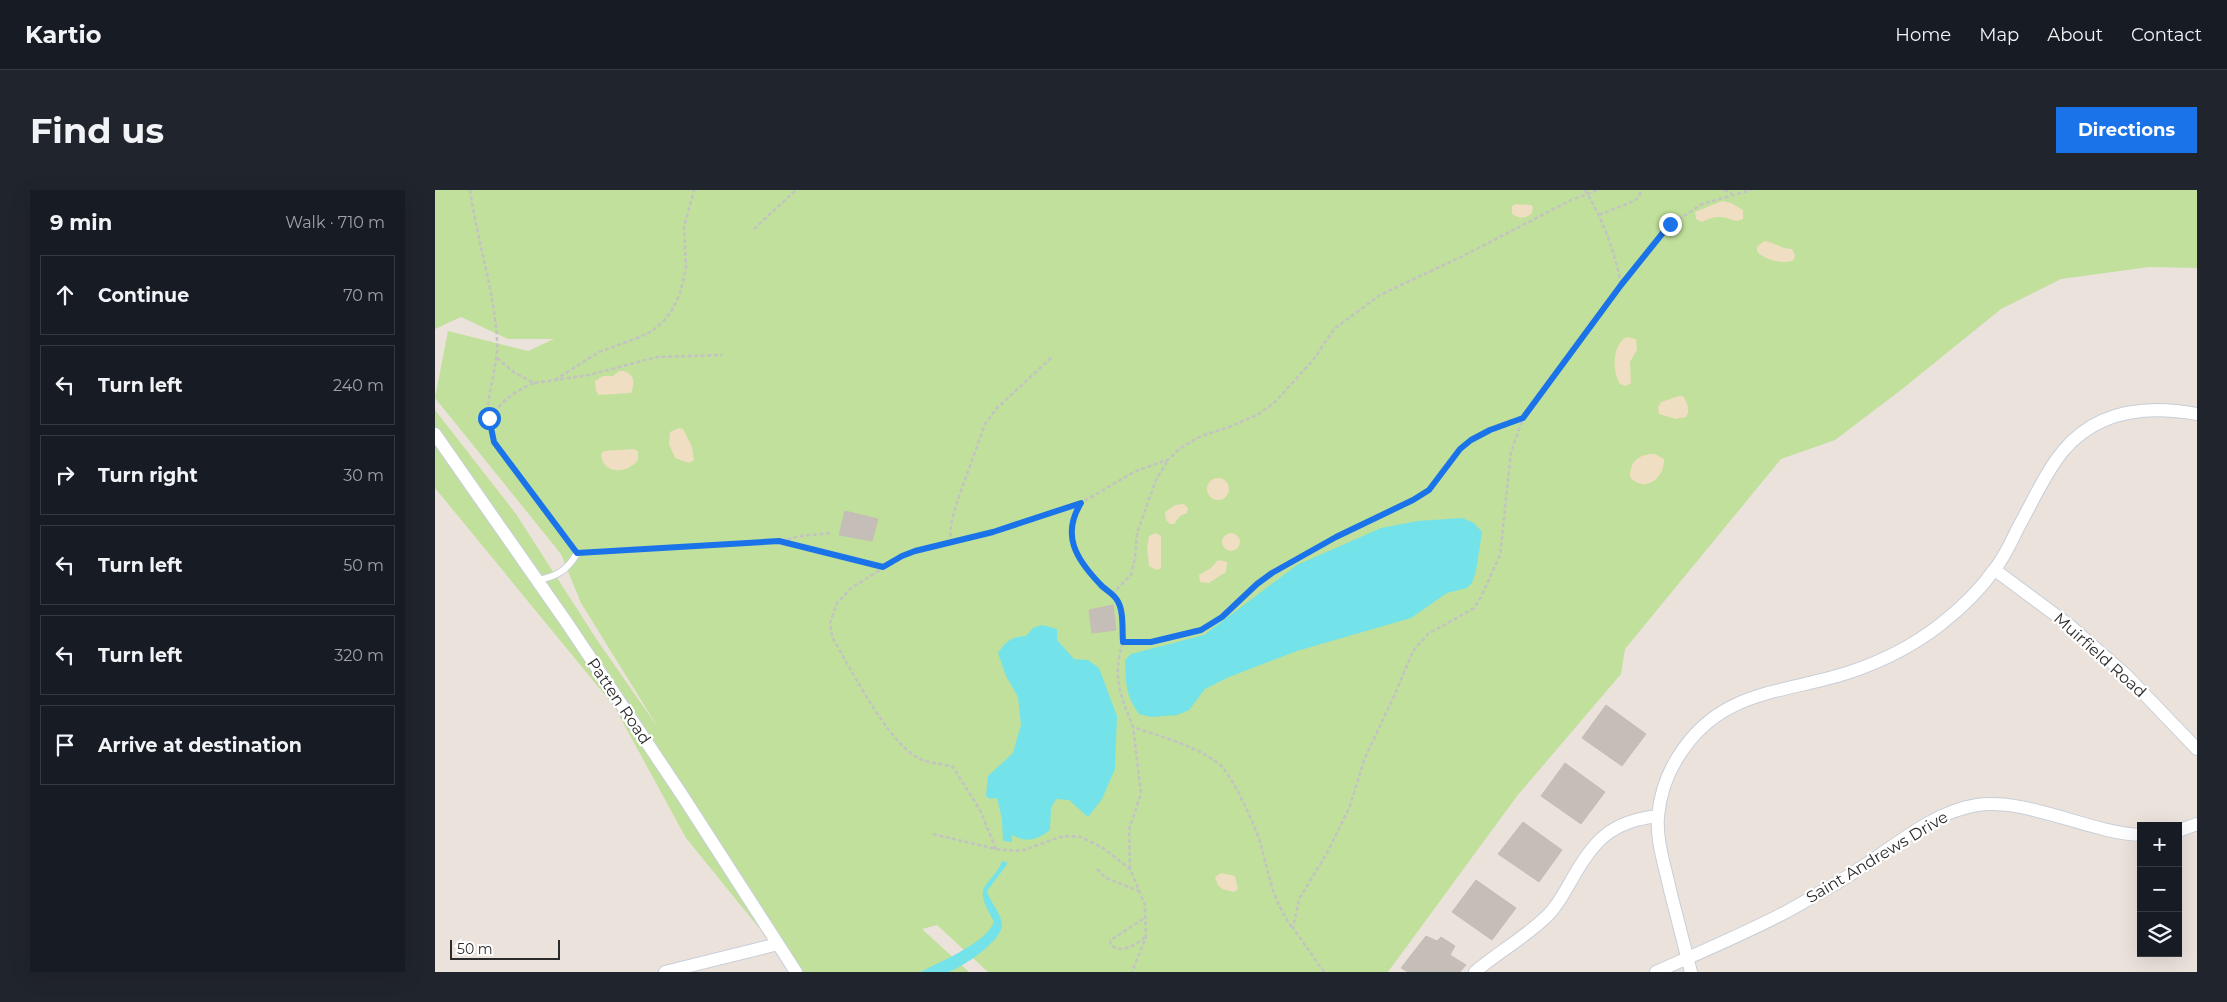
<!DOCTYPE html>
<meta charset="utf-8">
<style>
:root{--surface:#171b24;--page:#20242c;--text:#f1f3f6;--muted:#9ea1a6;--line:#363941;--accent:#1a73e8}
body{margin:0;font-family:Montserrat,sans-serif;background:var(--page);color:var(--text)}
.controls{position:absolute;right:15px;bottom:15px;display:grid;overflow:hidden;border-radius:0px;box-shadow:0 5px 20px #0002}
.controls button{width:45px;height:45px;display:grid;place-items:center;padding:0;border:0;border-bottom:1px solid var(--line);background:var(--surface);color:var(--text);font:25px sans-serif}
.scale{position:absolute;left:15px;bottom:12px;width:110px;box-sizing:border-box;padding-left:5px;border:2px solid #2a2a2a;border-top:0;font-size:14px;line-height:18px;white-space:nowrap;color:#2a2a2a;-webkit-text-stroke:4px #fff;paint-order:stroke}
.stop{position:absolute;width:15px;height:15px;margin:-11px;border:4px solid #1a73e8;border-radius:50%;background:#fff}
.stop.end{background:#1a73e8;border-color:#fff;box-shadow:0 1px 5px #0008}
.list{margin:0;padding:0;list-style:none}
h2{display:flex;justify-content:space-between;align-items:center;height:65px;margin:0;padding:0 20px;font-size:21px}
h2 small{font-size:16px;font-weight:400;color:var(--muted)}
.list li{display:grid;grid-template-columns:32px 1fr auto;gap:15px;align-items:center;box-sizing:border-box;height:80px;margin:0 10px 10px;padding:0 10px;border:1px solid var(--line);border-radius:0px}
.list b{display:block;font-size:19px;white-space:nowrap}
.list em{font-size:16px;font-style:normal;color:var(--muted)}
.icon{flex:none;width:28px;height:28px;fill:none;stroke:currentColor;stroke-width:2;stroke-linecap:round;stroke-linejoin:round}
.map{position:relative;flex:none;width:1762px;height:782px;overflow:hidden;border-radius:0px}
header{display:flex;align-items:center;gap:30px;box-sizing:border-box;height:70px;padding:0 25px;background:var(--surface);border-bottom:1px solid var(--line)}
header strong{font-size:24px}
nav{display:flex;gap:28px;margin-inline-start:auto;font-size:18px}
.intro{display:flex;align-items:center;justify-content:space-between;box-sizing:border-box;height:120px;padding:0 30px}
h1{margin:0;font-size:35px}
.button{padding:12px 22px;border-radius:0px;background:var(--accent);color:#fff;font-size:18px;font-weight:700}
main{display:flex;gap:30px;padding:0 30px}
aside{flex:1;background:var(--surface);border-radius:0px;box-shadow:0 5px 20px #0002}
.map>svg:first-child{display:block}
</style>
<header>
<strong>Kartio</strong>
<nav><a>Home</a><a>Map</a><a>About</a><a>Contact</a></nav>
</header>
<div class="intro"><h1>Find us</h1><a class="button">Directions</a></div>
<main>
<aside>
<h2>9 min<small>Walk · 710 m</small></h2>
<ul class="list">
<li><svg class="icon" aria-label="ahead" viewBox="0 0 24 24"><path d="M12 20V5M6 11l6-6 6 6"/></svg><div><b>Continue</b></div><em>70 m</em></li>
<li><svg class="icon" aria-label="left" viewBox="0 0 24 24"><path d="M17 20v-9H6M10 6l-5 5 5 5"/></svg><div><b>Turn left</b></div><em>240 m</em></li>
<li><svg class="icon" aria-label="right" viewBox="0 0 24 24"><path d="M7 20v-9h11M14 6l5 5-5 5"/></svg><div><b>Turn right</b></div><em>30 m</em></li>
<li><svg class="icon" aria-label="left" viewBox="0 0 24 24"><path d="M17 20v-9H6M10 6l-5 5 5 5"/></svg><div><b>Turn left</b></div><em>50 m</em></li>
<li><svg class="icon" aria-label="left" viewBox="0 0 24 24"><path d="M17 20v-9H6M10 6l-5 5 5 5"/></svg><div><b>Turn left</b></div><em>320 m</em></li>
<li><svg class="icon" aria-label="arrive" viewBox="0 0 24 24"><path d="M6 21V4h12l-3 4 3 4H6"/></svg><div><b>Arrive at destination</b></div></li>
</ul>
</aside>
<div class="map">
<svg width="1762" height="782" viewBox="0 0 1762 782">
<rect width="100%" height="100%" fill="#ebe2dc"/>
<path fill="#c0e09b" d="M0,0H1762V78L1714,77L1626,89L1566,119L1466,200L1400,250L1346,269L1190,459L1186,484L1082,606L953,782H553L502,735L487,739L534,782H360L251,648L179,516L0,298V220L81,324L162,450L224,539L146,413L126,364L0,208L13,141L93,161L119,149H73L26,127L0,139Z"/>
<path fill="#efdec1" d="M1287,11L1296,13L1308,20V29L1302,31C1287,27 1283,24 1267,32L1261,29L1260,22Z
M1081,14L1096,15L1098,17L1097,23C1090,29 1085,29 1077,24V16Z
M1329,51C1339,52 1346,59 1357,59L1360,65L1359,70C1350,75 1328,70 1322,61V57Z
M1191,147L1201,149L1202,160L1195,172L1196,193L1191,196L1185,194C1177,181 1177,156 1191,147Z
M184,181H189C200,185 200,193 196,203L164,205L161,201L160,191L168,186H178Z
M1244,206H1248C1252,213 1256,220 1251,227L1241,229L1224,224L1223,217L1226,212Z
M244,238L248,239L257,257L259,270L254,273L240,268L234,254L235,242Z
M199,259L203,261V270C193,284 167,285 166,264L169,261Z
M1220,264L1229,269C1230,288 1210,304 1195,287C1195,271 1204,264 1220,264Z
M772 299a11 11 0 1 1 22 0a11 11 0 1 1-22 0Z
M749,314L753,318L752,323L745,326L739,334H735L731,330L730,322L740,315Z
M787 352a9 9 0 1 1 18 0a9 9 0 1 1-18 0Z
M721,343L726,346V378L722,380L714,376L712,358L714,346Z
M783,370L792,372L791,382L774,393L765,392L764,385L776,378Z
M786,683L800,686L803,699L799,702L787,699L783,695L780,687Z"/>
<path fill="#74e2e9" d="M1027,328L1039,333L1047,342L1041,381L1037,393L1032,398L1012,403L976,428L862,461L794,487L770,499L754,520L742,525L716,527L704,524C690,504 691,493 690,470L696,464L769,445L862,375L946,338L983,331Z
M607,435L622,439V450L639,469L653,470L664,478L682,526L680,579L667,609L653,627L634,610L621,609L616,618L615,640C602,650 592,653 577,645V652L568,651L567,629L562,608L555,609L551,606L553,586L578,563L586,535L583,507L571,486L563,463C571,451 576,447 591,446L598,438Z
M567,671L573,673L552,701C555,713 567,723 567,736C566,751 527,778 513,782C505,782 494,782 486,782C506,771 551,753 559,732C555,724 544,707 549,698C554,688 562,685 567,671Z"/>
<path fill="#c4bdb8" stroke="#c7bdb6" d="M410,321L443,329L437,351L404,345Z
M678,415L681,440L657,443L654,420Z
M1171,515L1211,544L1187,576L1147,548Z
M1130,573L1170,602L1146,634L1106,606Z
M1088,632L1127,660L1104,692L1063,664Z
M1041,690L1081,718L1057,750L1017,722Z
M991,746L1002,751L1006,747L1020,756L1015,765L1031,775L1025,782H973L966,778Z"/>
<g fill="none" stroke-linecap="round" stroke-linejoin="round">
<defs>
<path id="lane" d="M102,390C121,387 133,380 142,363"/>
<path id="street" d="M0,244L132,433L247,605L361,782
M1560,380L1634,435L1691,485L1762,559
M1743,641L1762,634
M230,782L343,754
M1040,782C1063,762 1091,747 1113,725C1123,715 1129,703 1136,691C1158,651 1176,631 1223,626
M1221,782C1264,763 1309,744 1351,722C1378,707 1405,692 1430,675C1465,652 1499,622 1542,615C1593,608 1655,643 1706,645
M1256,782C1249,755 1242,727 1235,700C1230,676 1221,651 1223,626C1225,606 1232,584 1243,567C1284,500 1345,504 1412,483C1446,472 1478,456 1506,434C1525,419 1545,400 1559,380C1569,368 1576,352 1583,338C1597,313 1610,283 1628,261C1662,220 1713,215 1762,224"/>
</defs>
<use href="#lane" stroke="#c8ced7" stroke-width="8"/>
<use href="#street" stroke="#c8ced7" stroke-width="14"/>
<path stroke="#c3c3c3" stroke-width="2.5" stroke-dasharray="4 2.5" stroke-linecap="butt" d="M35,0C42,50 59,99 62,150C64,180 47,211 55,240C59,256 71,269 81,282C99,307 116,332 136,355
M1150,0C1168,29 1180,62 1186,95
M1289,0L1297,3
M1164,25L1199,11L1204,7L1206,0
M319,39L361,0
M62,168L80,183L99,193L154,185L222,167L287,165
M120,190L164,162L205,147L217,141L229,131L237,120L245,104L251,78L249,37L259,0
M55,227C67,211 80,201 99,193
M346,351L366,346L396,343
M515,353L516,334L522,312L550,234L561,219L618,166
M150,362L344,351L448,377
M677,404L696,385L700,368L702,343L721,290L733,270
M688,452L683,411L654,382L642,365L637,351V330L646,313L699,282L734,269L744,259L766,246L794,237L824,224L840,212L879,169L899,139L945,105L1030,65L1136,10L1163,0
M498,644L561,659L581,661L589,660L625,647L635,646L646,647L668,658L695,679L710,715L711,747L697,782
M561,659L545,620L518,577C505,573 489,573 478,565C448,543 416,479 397,447L395,433L402,413L415,399L467,366L558,342L644,313
M662,679L671,688L704,701
M695,679L694,640L706,603L698,537
M857,737C837,710 834,684 825,652C820,635 797,585 785,575C761,555 726,547 698,537C685,505 677,486 688,452C714,452 743,451 767,439C794,426 812,399 838,383C868,364 900,348 932,332C952,322 975,314 992,300C1007,289 1013,271 1025,259C1041,243 1066,236 1086,229
M710,747C700,755 686,765 675,754L676,750L711,727
M889,782L858,738L864,709L892,663L915,616L929,570L959,506L978,461L993,444L1039,418L1046,407L1065,365L1076,262L1088,228L1186,95L1235,35L1267,14L1316,0"/>
<use href="#lane" stroke="#fff" stroke-width="6"/>
<use href="#street" stroke="#fff" stroke-width="12"/>
</g>
<g fill="none" stroke-linecap="round" stroke-linejoin="round">
<path stroke="#1a73e8" stroke-width="6" d="M54,228L59,252L142,363L344,351L448,377L467,366L480,361L558,342L646,313C626,345 641,369 665,394C670,400 678,403 682,410C689,420 687,439 688,452H716L766,440L787,427L822,394L837,383L901,347L978,310L994,300L1025,259L1036,250L1055,240L1088,228L1186,95L1235,34"/>
</g>
<g text-anchor="middle" dominant-baseline="central" stroke-width="4.5" stroke-linejoin="round" paint-order="stroke">
<g font-size="16" fill="#2a2a2a" stroke="#fff">
<text transform="translate(1665 465) rotate(42)">Muirfield Road</text>
<text transform="translate(184 511) rotate(56)">Patten Road</text>
<text transform="translate(1442 667) rotate(-31)">Saint Andrews Drive</text>
</g>
</g>
</svg>
<div class="controls">
<button>+</button>
<button>−</button>
<button><svg class="icon" aria-label="layers" viewBox="0 0 24 24"><path d="M12 4l9 5-9 5-9-5zM3 14l9 5 9-5"/></svg></button>
</div>
<div class="scale">50 m</div>
<div class="stop" style="left:54px;top:228px"></div>
<div class="stop end" style="left:1235px;top:34px"></div>
</div>
</main>
